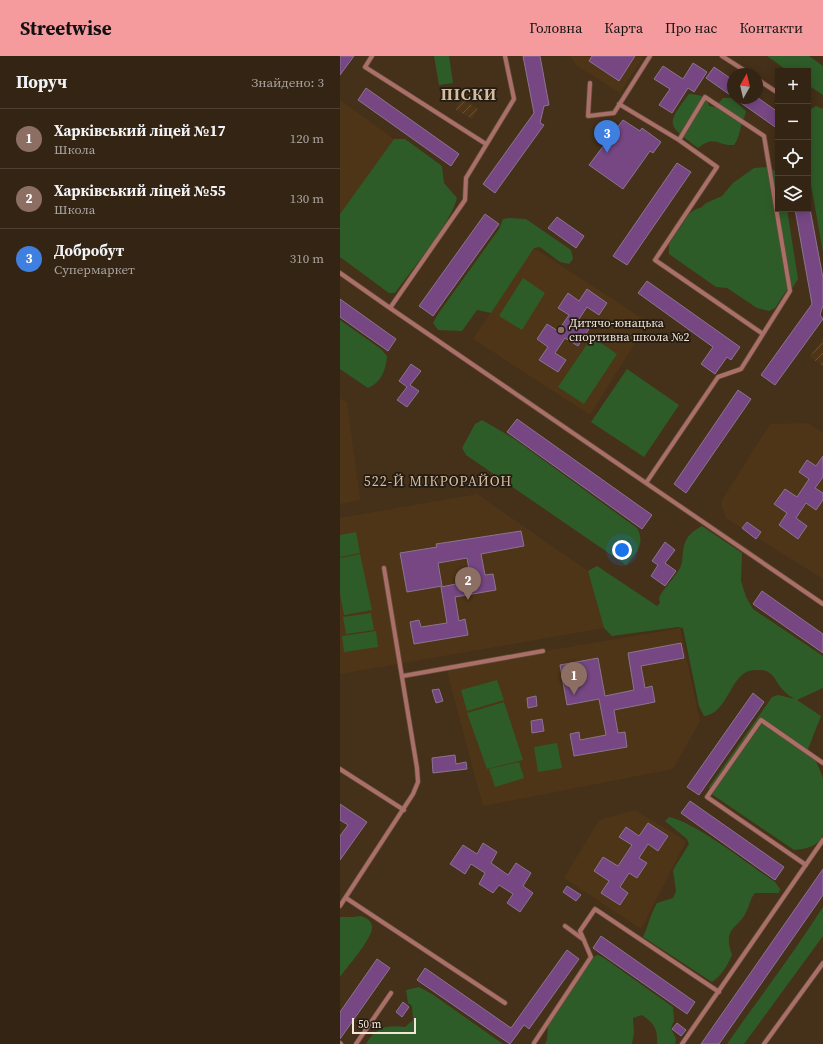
<!DOCTYPE html>
<html lang="uk">
<meta charset="utf-8">
<style>
:root{--surface:#342413;--page:#3c2c1c;--text:#f1f3f6;--muted:#a9a4a0;--line:#4e4133;--accent:#f59b9d}
body{margin:0;font-family:"Source Serif 4",serif;background:var(--page);color:var(--text)}
.controls{position:absolute;right:12px;top:12px;display:grid;overflow:hidden;border-radius:0px;box-shadow:0 2px 10px #0003}
.controls button{width:36px;height:36px;display:grid;place-items:center;padding:0;border:0;border-bottom:1px solid var(--line);background:var(--surface);color:var(--text);font:20px sans-serif}
.compass{position:absolute;left:387px;top:12px;width:36px;height:36px;border-radius:50%;background:var(--surface);box-shadow:0 2px 10px #0003;rotate:8deg}
.scale{position:absolute;left:12px;bottom:10px;width:64px;box-sizing:border-box;padding-left:4px;border:2px solid #f3e5d8;border-top:0;font-size:11px;line-height:14px;white-space:nowrap;color:#f3e5d8;-webkit-text-stroke:3px #241b11;paint-order:stroke}
.you{position:absolute;left:282px;top:494px;width:14px;height:14px;margin:-10px;border:3px solid #fff;border-radius:50%;background:#1a73e8;box-shadow:0 0 0 6px #1a73e833}
.badge{display:grid;place-items:center;width:26px;height:26px;border-radius:50%;background:var(--accent);color:#fff;font-size:13px;font-weight:700}
.pin{position:absolute;translate:-50% -33px;filter:drop-shadow(0 1px 2px #0008)}
.pin::after{content:'';position:absolute;top:21px;width:14px;height:12px;background:inherit;clip-path:polygon(0 0,100% 0,50% 100%)}
.list{margin:0;padding:0;list-style:none}
h2{display:flex;justify-content:space-between;align-items:center;height:52px;margin:0;padding:0 16px;font-size:17px}
h2 small{font-size:13px;font-weight:400;color:var(--muted)}
.list li{display:grid;grid-template-columns:26px 1fr auto;gap:12px;align-items:center;box-sizing:border-box;height:60px;padding:0 16px;border-top:1px solid var(--line)}
.list b{display:block;font-size:15px;white-space:nowrap}
.list p{margin:0;font-size:13px;white-space:nowrap;color:var(--muted)}
.list em{font-size:13px;font-style:normal;color:var(--muted)}
.icon{flex:none;width:22px;height:22px;fill:none;stroke:currentColor;stroke-width:2;stroke-linecap:round;stroke-linejoin:round}
.map{position:relative;flex:none;width:483px;height:988px;overflow:hidden}
header{display:flex;align-items:center;gap:24px;box-sizing:border-box;height:56px;padding:0 20px;background:var(--accent);color:#111}
header strong{font-size:19px}
nav{display:flex;gap:22px;margin-inline-start:auto;font-size:14px}
main{display:flex}
aside{flex:1;background:var(--surface)}
.map>svg:first-child{display:block}
</style>
<header>
<strong>Streetwise</strong>
<nav><a>Головна</a><a>Карта</a><a>Про нас</a><a>Контакти</a></nav>
</header>
<main>
<aside>
<h2>Поруч<small>Знайдено: 3</small></h2>
<ul class="list">
<li><span class="badge" style="background:#8d6e63">1</span><div><b>Харківський ліцей №17</b><p>Школа</p></div><em>120 m</em></li>
<li><span class="badge" style="background:#8d6e63">2</span><div><b>Харківський ліцей №55</b><p>Школа</p></div><em>130 m</em></li>
<li><span class="badge" style="background:#3f7fe0">3</span><div><b>Добробут</b><p>Супермаркет</p></div><em>310 m</em></li>
</ul>
</aside>
<div class="map">
<svg width="483" height="988" viewBox="0 0 483 988">
<defs>
<pattern id="industrial-furrows" width="10" height="10" patternUnits="userSpaceOnUse"><rect width="10" height="10" fill="#4e3517"/><path d="M-1 1l2-2M0 10L10 0M9 11l2-2" fill="none" stroke="#685238"/></pattern>
</defs>
<rect width="100%" height="100%" fill="#453019"/>
<path fill="#4e3517" d="M230,0H304L280,37L236,9Z
M0,44L54,83L0,158Z
M194,192L308,266L250,359L133,283Z
M0,342L7,346L20,444L0,448Z
M468,367L483,377V523L386,462L382,451V444L430,368Z
M137,438L248,515L264,572L0,618V462Z
M340,572L360,665L333,713L143,750L106,612Z
M295,754L346,785L301,873L224,822L259,764Z"/>
<path fill="url(#industrial-furrows)" d="M121,42L138,53L132,63L115,53Z
M483,281V310L470,301Z"/>
<path fill="#2e5c28" d="M94,0H109L113,27L99,29Z
M427,0H469L483,10V39L468,29V15H448Z
M349,38C359,39 366,39 369,50L375,51L383,42H391L406,55C405,61 402,65 401,70C399,78 399,82 394,89C376,90 376,78 358,92C327,68 325,70 349,38Z
M476,50L483,53V196L468,112V55Z
M54,83H65L102,110L104,127L117,142C110,169 72,213 55,237H49L0,201V158Z
M429,111L438,117V153H447L458,223L453,231L446,235L435,252L429,255L417,252L387,232L376,231L329,198V188L349,158L354,154L362,151L366,147L382,140L393,127L414,112Z
M169,162L186,163L231,194L233,203L229,208L220,206L200,191L194,192L151,257L137,254L122,275L98,274L93,267L98,258L159,173L163,163Z
M183,222L205,237L182,274L159,260Z
M0,264L41,293L47,300C46,314 41,327 28,332L0,313Z
M252,281L277,298L244,348L218,331Z
M287,313L339,349L304,401L251,366Z
M142,364L173,382L297,472C306,487 296,498 286,509L126,399L122,392L135,368Z
M362,470L402,497L401,525L406,541L413,553L483,600V632L457,644L481,660L468,693C475,702 480,713 483,723C483,728 483,776 483,779C478,791 465,793 454,794L370,737L369,731L432,641L438,639L455,643C451,641 446,638 443,634C437,628 436,621 428,616C425,614 420,614 416,614C390,613 390,657 364,660L359,650L343,572L338,571L272,580L264,572L248,515L257,510L317,550L320,547L319,542C324,531 334,523 340,512C343,507 342,501 343,496C345,481 350,477 362,470Z
M16,476L20,497L0,501V479Z
M20,498L32,554L4,559L0,538V502Z
M31,557L34,574L6,578L3,561Z
M36,575L38,591L4,596L2,580Z
M157,624L164,644L127,655L121,634Z
M164,646L183,704L147,713L127,657Z
M217,687L222,712L198,716L194,691Z
M179,706L184,722L155,731L149,713Z
M329,761C357,767 409,809 435,826L440,833L439,837H415C410,843 410,848 407,854C398,875 382,870 392,899C387,910 382,919 372,926L303,881C309,869 310,858 317,847L333,842L336,835L333,814L349,788L347,783L325,765Z
M483,851V880L404,988H387C419,942 453,898 483,851Z
M21,860C26,862 31,864 32,870C34,881 7,911 0,921V861H12Z
M258,899L264,902L333,951L334,965L331,972L336,983L335,988H317C318,973 314,967 302,959L293,962L294,977L292,988H205L207,984L208,970L250,906L255,900Z
M79,931L92,938L163,988H26C36,971 46,969 65,971L73,964L72,950L68,947L66,934Z"/>
<path fill="#764783" stroke="#8a7590" d="M0,0H14L0,19Z
M183,0H200L209,49L204,50L200,67L204,69L155,137L143,128L194,57Z
M252,0H295L279,25L249,5Z
M353,7L367,16L354,36L348,32L332,57L319,49L330,33L314,23L323,10L343,23Z
M374,11L393,24V41L366,22Z
M26,32L119,98L111,110L18,44Z
M394,42H418L438,56V73Z
M283,64L300,75L302,72L321,86L313,97L310,95L283,133L249,109Z
M337,107L351,116L287,209L273,200Z
M455,153H470L483,222V249L480,259L483,263L435,329L421,319L472,248Z
M145,158L159,168L93,260L79,250Z
M217,161L244,180L236,192L208,172Z
M307,225L400,291L391,304L387,301L375,318L361,308L373,291L298,237Z
M247,233L267,247L259,259L247,251L237,266L249,273L238,290L225,282L215,297L226,304L218,316L199,304L208,291L197,283L207,268L218,275L229,259L218,252L228,237L239,245Z
M0,243L56,283L48,295L0,261Z
M71,308L81,315L70,329L79,335L67,351L57,344L67,331L59,325Z
M398,334L411,343L346,437L334,428Z
M177,363L312,459L302,473L167,376Z
M483,400V421L475,432L483,437V444L476,454L466,447L456,462L467,470L458,483L439,469L447,457L434,448L445,433L457,441L469,423L459,416L467,404L476,410Z
M407,466L421,476L416,483L402,472Z
M181,475L184,490L141,498L145,519L153,518L156,534L115,541L119,565L125,563L128,579L74,588L70,566L79,564L81,571L107,567L101,531L131,525L127,502L98,507L102,530L67,536L60,497L97,491L96,488Z
M325,486L335,494L325,507L336,515L325,530L311,520L318,509L312,505Z
M422,535L483,578V597L413,548Z
M341,587L344,602L301,610L305,632L312,630L315,646L274,654L278,677L285,676L287,691L234,700L230,678L239,676L240,684L266,679L259,643L227,649L220,609L258,602L265,640L294,634L288,597Z
M99,633L103,645L96,647L92,634Z
M413,637L424,646L359,739L347,731Z
M196,640L197,650L188,652L187,642Z
M202,663L204,675L192,677L191,665Z
M115,699L116,708L126,706L127,713L93,717L92,702Z
M350,745L444,811L435,824L341,757Z
M0,748L27,766L0,804V780L8,769L0,764Z
M308,767L328,780L318,795L308,788L299,802L307,807L297,822L289,817L280,831L288,837L280,849L261,837L269,825L254,815L263,801L278,810L292,789L279,781L286,771L299,780Z
M143,787L157,796L151,807L168,819L176,807L191,817L183,830L193,837L180,856L167,847L173,838L159,829L153,837L139,828L145,817L131,808L125,818L110,808L123,789L137,798Z
M483,813V839L379,988H361Z
M227,830L241,839L236,845L223,836Z
M261,880L355,946L347,958L253,892Z
M227,894L239,903L189,973L184,969L170,988L77,924L85,912L171,972Z
M37,903L50,912L0,983V956Z
M63,946L69,951L62,961L56,956Z
M337,967L346,974L341,980L332,973Z"/>
<g fill="none" stroke-linecap="round" stroke-linejoin="round">
<defs>
<path id="lane" d="M32,0L25,11L146,88
M165,0L174,43L126,122L125,144L50,252L483,548
M382,0L410,18
M417,23L438,37
M250,27L248,60L274,57L310,0
M279,48L339,84L365,41L424,80L450,235L401,313L378,321L306,427
M339,84L377,111L315,204L423,278
M0,217L50,252
M63,620L203,595
M0,713L64,754
M466,809L367,741L421,664L483,707
M6,842L165,947
M0,850L73,738L78,726L77,712L44,512
M225,870L244,884
M0,987L1,988
M194,987L251,901L240,875L255,853L379,936
M16,988L51,937
M342,988L483,784
M424,988L483,907"/>
</defs>
<use href="#lane" stroke="#614d38" stroke-width="5.5"/>
<use href="#lane" stroke="#aa6f69" stroke-width="4"/>
</g>
<circle fill="#8d6e63" stroke="#241b11" stroke-width="1.5" cx="221" cy="274" r="4"/>
<g text-anchor="middle" dominant-baseline="central" stroke-width="3.5" stroke-linejoin="round" paint-order="stroke">
<g font-size="12" fill="#f3e5d8" stroke="#241b11" text-anchor="start">
<text x="229" y="267">Дитячо-юнацька<tspan x="229" dy="14">спортивна школа №2</tspan></text>
</g>
<g font-size="14" letter-spacing="1" fill="#d5bca1" stroke="#241b11">
<text x="98" y="425">522-Й МІКРОРАЙОН</text>
</g>
<g font-size="16" font-weight="bold" letter-spacing="1" fill="#d5bca1" stroke="#241b11">
<text x="129" y="38">ПІСКИ</text>
</g>
</g>
</svg>
<div class="controls">
<button>+</button>
<button>−</button>
<button><svg class="icon" aria-label="locate" viewBox="0 0 24 24"><circle cx="12" cy="12" r="6"/><path d="M12 2v4M12 18v4M2 12h4M18 12h4"/></svg></button>
<button><svg class="icon" aria-label="layers" viewBox="0 0 24 24"><path d="M12 4l9 5-9 5-9-5zM3 14l9 5 9-5"/></svg></button>
</div>
<svg class="compass" viewBox="-18 -18 36 36"><path d="M0-13l5 13h-10z" fill="#e53935"/><path d="M0 13l5-13h-10z" fill="#a9a4a0"/></svg>
<div class="scale">50 m</div>
<div class="you"></div>
<div class="pin badge" style="left:234px;top:639px;background:#8d6e63">1</div>
<div class="pin badge" style="left:128px;top:544px;background:#8d6e63">2</div>
<div class="pin badge" style="left:267px;top:97px;background:#3f7fe0">3</div>
</div>
</main>
